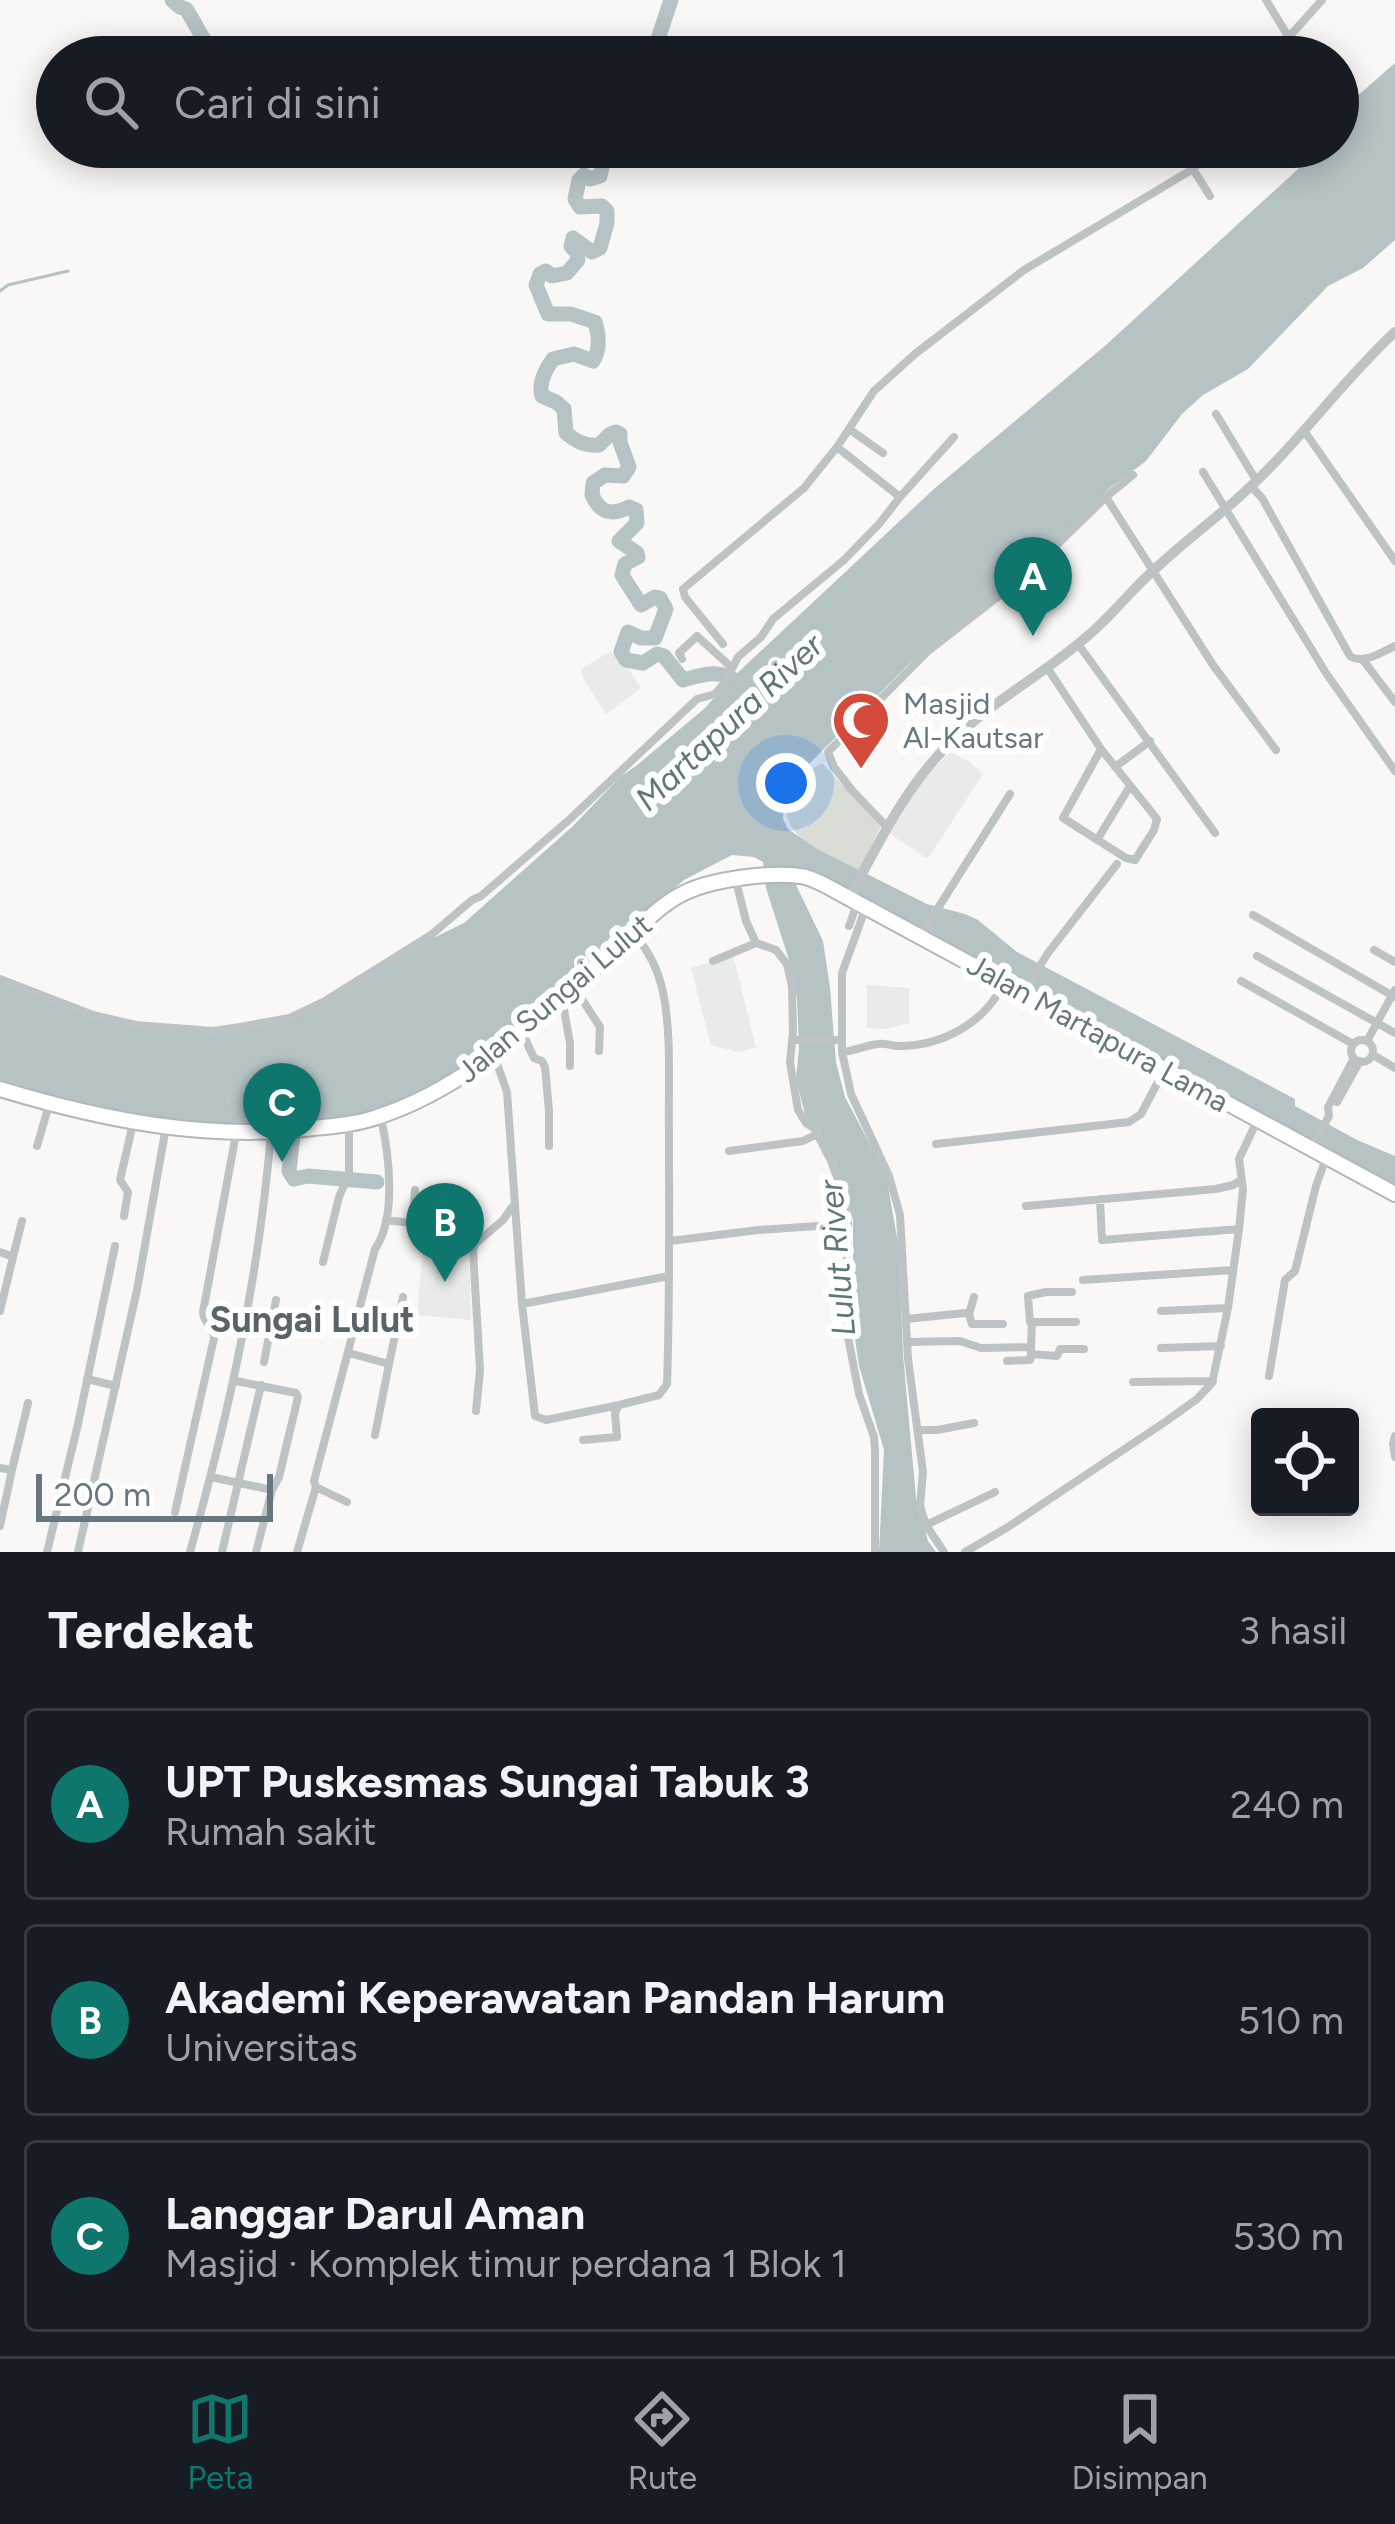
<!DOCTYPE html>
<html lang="id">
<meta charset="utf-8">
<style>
:root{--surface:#171b24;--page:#20242c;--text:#f1f3f6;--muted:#9ea1a6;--line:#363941;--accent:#0f766e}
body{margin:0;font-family:Figtree,sans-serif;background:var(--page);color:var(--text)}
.controls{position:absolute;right:36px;bottom:36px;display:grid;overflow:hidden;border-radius:12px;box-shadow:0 6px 30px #0003}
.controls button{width:108px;height:108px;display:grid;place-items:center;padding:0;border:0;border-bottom:3px solid var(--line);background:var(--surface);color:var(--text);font:60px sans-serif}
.scale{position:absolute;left:36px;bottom:30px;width:237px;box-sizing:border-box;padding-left:12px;border:6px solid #66777f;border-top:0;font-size:33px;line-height:42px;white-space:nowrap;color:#66777f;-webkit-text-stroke:9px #fff;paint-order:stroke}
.you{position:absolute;left:786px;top:783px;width:42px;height:42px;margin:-30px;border:9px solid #fff;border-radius:50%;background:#1a73e8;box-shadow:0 0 0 18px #1a73e833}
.badge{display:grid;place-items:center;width:78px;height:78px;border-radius:50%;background:var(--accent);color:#fff;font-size:39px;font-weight:700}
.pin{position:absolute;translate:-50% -99px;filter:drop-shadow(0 3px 6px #0008)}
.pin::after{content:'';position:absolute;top:63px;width:42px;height:36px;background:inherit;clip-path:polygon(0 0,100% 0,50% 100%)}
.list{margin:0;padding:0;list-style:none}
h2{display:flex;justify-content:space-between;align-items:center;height:156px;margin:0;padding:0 48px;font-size:51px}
h2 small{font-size:39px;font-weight:400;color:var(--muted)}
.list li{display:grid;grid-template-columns:78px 1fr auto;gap:36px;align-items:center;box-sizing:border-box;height:192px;margin:0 24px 24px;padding:0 24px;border:3px solid var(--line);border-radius:12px}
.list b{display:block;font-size:45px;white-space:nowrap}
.list p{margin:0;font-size:39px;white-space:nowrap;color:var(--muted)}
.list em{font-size:39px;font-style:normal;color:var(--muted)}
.icon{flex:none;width:66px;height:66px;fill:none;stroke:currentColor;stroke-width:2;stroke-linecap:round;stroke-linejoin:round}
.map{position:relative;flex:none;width:1395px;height:1552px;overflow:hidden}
.search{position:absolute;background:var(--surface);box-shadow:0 6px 30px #0003;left:36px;right:36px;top:36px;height:132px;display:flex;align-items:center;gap:30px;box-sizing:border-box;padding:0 42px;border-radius:66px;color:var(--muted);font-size:45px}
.sheet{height:804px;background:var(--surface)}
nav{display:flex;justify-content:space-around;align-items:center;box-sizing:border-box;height:168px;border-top:3px solid var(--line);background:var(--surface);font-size:33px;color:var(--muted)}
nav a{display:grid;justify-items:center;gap:6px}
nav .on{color:var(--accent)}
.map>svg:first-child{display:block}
</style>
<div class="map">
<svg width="1395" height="1552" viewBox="0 0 1395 1552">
<rect width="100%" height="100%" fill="#f9f8f6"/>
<path fill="#e9eaea" d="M611,651L617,661L623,660L641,688L606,714L584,680L581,669Z
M950,752L970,762L983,774L929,857L926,858L887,832L911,793Z
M733,955L756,1048L738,1052L711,1045L691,968Z
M867,985L909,988V1023L886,1029L867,1028Z
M423,1246L469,1250L471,1320L417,1315Z"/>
<path fill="#d9ddd6" d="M822,763L881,826L859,871C822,855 758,826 800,781C807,774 812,768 822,763Z"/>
<path fill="#b5c3c5" d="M1395,63V240L1363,268L1328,286L1248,369L1203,395L1182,414L1146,461L1110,488L1025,572L909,664L796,777L784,805L783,819L788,829L817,849L927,904L965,914L978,920L1017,952L1295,1099V1106L1357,1140L1395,1156V1184L868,902L808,871L796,868V885L823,941L830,988L836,1062L845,1097L886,1175L899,1249L903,1355L916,1498L928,1541L936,1552H879L884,1450L859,1366L853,1325V1220L835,1161L818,1128L806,1118L796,1079L799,1048L797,998L789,960L766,888L763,862L754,857L732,855L684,880L514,1033L419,1097L361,1117L283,1125L194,1127L95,1112L0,1083V981L137,1028L211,1033L286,1020L415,947L464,923L573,826L621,776L636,766L705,708L732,678L935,488L1106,345L1310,158L1318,147H1338V120L1355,98Z"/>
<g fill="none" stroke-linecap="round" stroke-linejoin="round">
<path stroke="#b5c3c5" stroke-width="3" d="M0,291L8,285L68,271"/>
<path stroke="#b5c3c5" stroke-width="15" d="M172,0L180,7L186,9C198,27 202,41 217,57
M652,57L671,0
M607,147L600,176L590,179L584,175L579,180L575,199L580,207L602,206L607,211V223L600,248L592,252L573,238L571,246L577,253L578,260L567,273L552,276L546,271L540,274L536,285L548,314H571L595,322C599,335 600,350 593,361L574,354L553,359C545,370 538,383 542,396L556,402L564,409L566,433C577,442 585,446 599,445L609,435L616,432L620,434V442L629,467L623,476L605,475L593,483L592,495C600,513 612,516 629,507L636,510L637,523L619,541L637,553L638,557L625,564L622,575L641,605L655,597L660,598L666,609L655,638H641L628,632L621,652L626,660L643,663L657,654L664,656L683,680C705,674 720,668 740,684
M295,1118L289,1171L294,1179L308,1176L377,1182"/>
<defs>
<path id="primary" d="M0,1089C102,1120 208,1141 314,1128C335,1126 357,1124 377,1117C473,1086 539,1015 614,951C636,931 657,906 684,893C712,879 769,872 800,876C812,877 824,885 834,890L1395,1194"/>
</defs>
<use href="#primary" stroke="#b1b7ba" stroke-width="18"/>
<path stroke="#bdc3c5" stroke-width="8" d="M1266,0L1288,36
M1271,57L1322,0
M1193,169L1210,196
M1216,414L1256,480
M849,429L883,453
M1305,432L1395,561
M837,447L900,497L954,437
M1203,472L1326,673L1395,771
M1133,475L1106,497L1213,665L1276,750
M1251,486L1262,498L1350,656C1363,665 1382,652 1395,646
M723,644L685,597L683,589L804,488L837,447L874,391L915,354L1024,270L1193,169L1215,147
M1078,644L1215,833
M682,659L679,653L697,636L731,667
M1363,660L1395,702
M1048,669L1101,749L1157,819L1154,830L1135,860L1126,858L1063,818L1101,749
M1115,767L1150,741
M848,786L886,826
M851,789L834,767L828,752L928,651L1026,575L1106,497
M1097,840L1130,786
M736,881L746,921L756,943
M866,907L842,973V1052L851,1094L889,1176L900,1215L908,1359L923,1472L920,1506L926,1525L944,1552
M1253,915L1395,997
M849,926L857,904
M921,935L1010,794
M1374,950L1395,962
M1257,956L1395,1033
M713,961L756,943L776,950L787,964L792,987L793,1032L790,1062L798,1110L806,1123L814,1128L831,1161L844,1197L848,1224L846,1293L848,1337L859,1394L874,1437L875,1451V1552
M0,979L93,1015L136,1025L213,1031L240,1027L289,1018L325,1001L431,935L472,900L481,896L570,819L697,699L715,694L726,681L738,657L761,637L773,619L844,560L879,524L900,497
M1241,981L1353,1044
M574,987L600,1027L599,1051
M1023,993L1048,953L1117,864
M562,999L570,1043V1066
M522,1032L534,1058L542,1061L545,1067L549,1111V1146
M1351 1051a11 11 0 1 1 22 0a11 11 0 1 1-22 0Z
M792,1040H842
M1367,1041L1395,990
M842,1052C855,1051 866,1045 878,1044C884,1043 890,1045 896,1046C941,1047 986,1023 1004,982
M494,1055L507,1092L522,1304L535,1416L546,1420L619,1405
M1373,1055L1395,1068
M1337,1102L1360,1061
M936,1144L1129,1122L1141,1114L1165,1069
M37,1146L49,1105
M1312,1147L1329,1116L1328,1107L1354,1058
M729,1151L803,1141L817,1134
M1100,1199L1102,1240L1239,1229
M1026,1206L1216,1189L1233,1185L1241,1180
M124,1216L128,1192L120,1180L133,1123
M386,1220L429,1225
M413,1223L415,1190
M670,1241L758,1230L847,1224
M0,1252L13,1257L0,1311
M13,1257L22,1221
M323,1262L339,1197L349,1174V1124
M1083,1280L1233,1270
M522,1304L669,1276
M1161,1311L1228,1308
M969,1314L974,1297
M906,1319L965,1313L969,1314L972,1324H1003
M1030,1322L1028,1296L1046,1292H1072
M245,1325L269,1329
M908,1342L960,1341L981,1348L1031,1347L1032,1322H1076
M1031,1347V1354L1057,1356L1060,1349H1084
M1161,1348L1221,1346
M349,1353L389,1364L375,1435
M1007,1361L1030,1360L1031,1354
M264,1362L276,1300
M389,1364L403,1297
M1269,1376L1285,1280L1295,1271L1316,1186L1326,1158
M87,1379L116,1386
M236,1381L296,1393L298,1397L279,1477L272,1490
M1133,1382L1213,1381
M476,1411L480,1370L473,1250L475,1244L503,1220L512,1207
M919,1430H937L974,1423
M1395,1436L1393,1443L1395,1457
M583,1440L617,1437L615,1413L619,1405L659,1395L667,1384C670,1300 669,1216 669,1132C668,1086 672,1036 663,992C658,969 649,951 634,934
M0,1468L12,1470L0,1526
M12,1470L28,1403
M211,1477L272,1490L256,1552
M347,1502L316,1487L314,1481L375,1249C397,1218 389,1154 381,1118
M175,1512L214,1338C214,1327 203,1323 203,1312L236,1134
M926,1525L995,1492
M47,1552L78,1424L115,1246
M78,1552L137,1290L166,1127
M190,1552C229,1413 259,1277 271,1133
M222,1552L261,1385
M297,1552L316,1487
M965,1552L1008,1527L1165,1422L1197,1399L1212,1383L1228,1308L1239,1229L1243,1189L1239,1159L1257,1121"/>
<path stroke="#bdc3c5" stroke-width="10" d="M849,898C876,849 898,801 935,759C977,709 1035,681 1084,639C1110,618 1130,591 1155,569C1182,544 1211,522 1238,498C1296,447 1339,384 1395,332"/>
<use href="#primary" stroke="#fff" stroke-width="14"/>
</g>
<defs>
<symbol id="mosque-pin" viewBox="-11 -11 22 30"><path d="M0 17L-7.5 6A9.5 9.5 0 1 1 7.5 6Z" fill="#d44b3b" stroke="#fff"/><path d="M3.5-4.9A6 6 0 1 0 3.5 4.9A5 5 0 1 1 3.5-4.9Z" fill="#fff"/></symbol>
</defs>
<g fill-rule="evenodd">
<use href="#mosque-pin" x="828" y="687" width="66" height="90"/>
</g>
<g text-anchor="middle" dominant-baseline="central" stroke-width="12" stroke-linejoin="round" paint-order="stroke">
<g font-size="30" fill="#66777f" stroke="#fff" text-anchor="start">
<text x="903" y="703">Masjid<tspan x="903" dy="34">Al-Kautsar</tspan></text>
</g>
<g font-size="30" fill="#66777f" stroke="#fff">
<text transform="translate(554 998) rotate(-40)">Jalan Sungai Lulut</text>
<text transform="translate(1098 1033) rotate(29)">Jalan Martapura Lama</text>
</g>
<g font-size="33" font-style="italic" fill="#607678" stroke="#fff">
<text transform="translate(729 722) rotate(-43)">Martapura River</text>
<text transform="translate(837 1258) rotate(-95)">Lulut River</text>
</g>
<g font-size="36" font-weight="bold" fill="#58646a" stroke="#fff">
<text x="312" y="1319">Sungai Lulut</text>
</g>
</g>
</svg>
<div class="controls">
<button><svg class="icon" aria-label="locate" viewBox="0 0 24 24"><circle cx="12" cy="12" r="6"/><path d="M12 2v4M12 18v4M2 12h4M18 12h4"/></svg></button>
</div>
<div class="scale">200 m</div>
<div class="you"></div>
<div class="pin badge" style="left:1033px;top:636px">A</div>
<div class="pin badge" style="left:445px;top:1282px">B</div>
<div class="pin badge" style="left:282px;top:1162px">C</div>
<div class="search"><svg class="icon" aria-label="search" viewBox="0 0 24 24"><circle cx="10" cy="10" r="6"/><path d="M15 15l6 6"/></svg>Cari di sini</div>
</div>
<section class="sheet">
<h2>Terdekat<small>3 hasil</small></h2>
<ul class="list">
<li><span class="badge">A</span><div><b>UPT Puskesmas Sungai Tabuk 3</b><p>Rumah sakit</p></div><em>240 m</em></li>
<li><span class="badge">B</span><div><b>Akademi Keperawatan Pandan Harum</b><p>Universitas</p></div><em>510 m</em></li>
<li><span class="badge">C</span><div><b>Langgar Darul Aman</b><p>Masjid · Komplek timur perdana 1 Blok 1</p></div><em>530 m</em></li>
</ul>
</section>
<nav>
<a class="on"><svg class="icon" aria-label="map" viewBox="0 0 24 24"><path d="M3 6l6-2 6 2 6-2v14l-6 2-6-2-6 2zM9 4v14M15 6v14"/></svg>Peta</a>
<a><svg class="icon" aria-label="directions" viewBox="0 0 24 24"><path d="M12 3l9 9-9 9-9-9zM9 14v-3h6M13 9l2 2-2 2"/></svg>Rute</a>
<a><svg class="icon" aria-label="saved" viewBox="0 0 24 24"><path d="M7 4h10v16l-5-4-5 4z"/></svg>Disimpan</a>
</nav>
